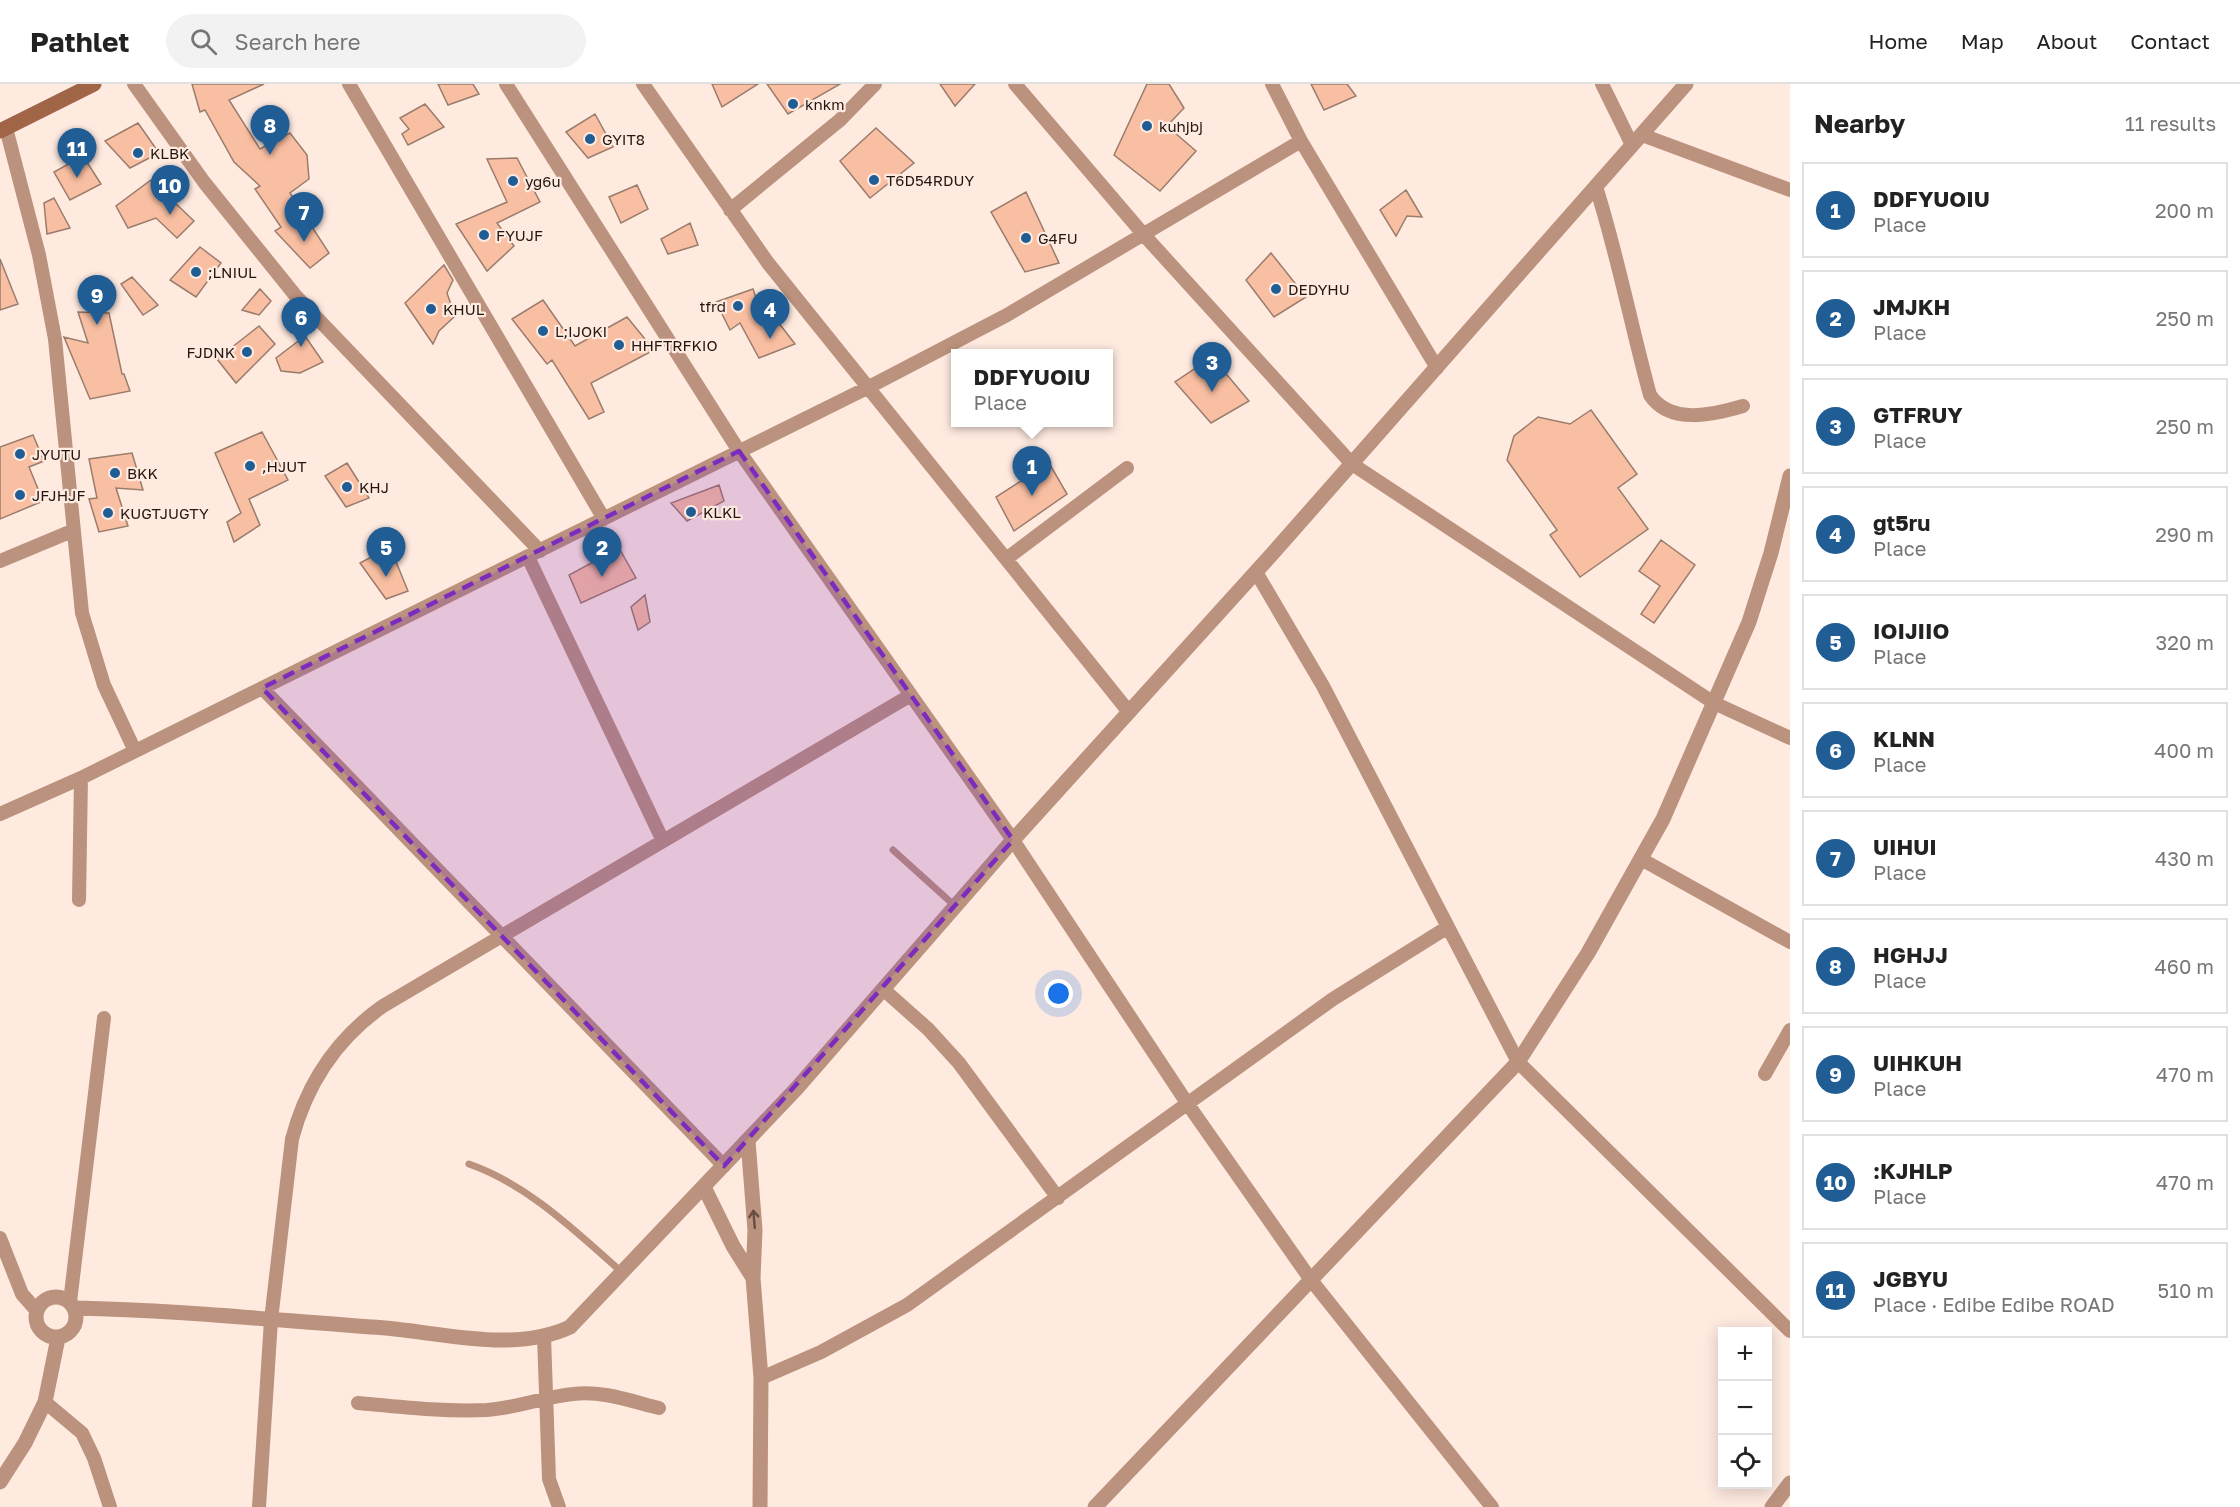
<!DOCTYPE html>
<meta charset="utf-8">
<style>
:root{--surface:#fff;--page:#f2f2f2;--text:#222;--muted:#767676;--line:#e0e0e0;--accent:#205d94}
body{margin:0;font-family:"Golos Text",sans-serif;background:var(--page);color:var(--text)}
.controls{position:absolute;right:18px;bottom:18px;display:grid;overflow:hidden;border-radius:0px;box-shadow:0 3px 15px #0003}
.controls button{width:54px;height:54px;display:grid;place-items:center;padding:0;border:0;border-bottom:2px solid var(--line);background:var(--surface);color:var(--text);font:30px sans-serif}
.you{position:absolute;left:1059px;top:910px;width:21px;height:21px;margin:-15px;border:4px solid #fff;border-radius:50%;background:#1a73e8;box-shadow:0 0 0 9px #1a73e833}
.badge{display:grid;place-items:center;width:39px;height:39px;border-radius:50%;background:var(--accent);color:#fff;font-size:20px;font-weight:700}
.pin{position:absolute;translate:-50% -50px;filter:drop-shadow(0 2px 3px #0008)}
.pin::after{content:'';position:absolute;top:32px;width:21px;height:18px;background:inherit;clip-path:polygon(0 0,100% 0,50% 100%)}
.popup{position:absolute;left:951px;top:265px;width:162px;height:78px;box-sizing:border-box;display:grid;place-content:center;border-radius:0px;background:var(--surface);filter:drop-shadow(0 2px 4px #0005);font-size:20px;white-space:nowrap;color:var(--muted)}
.popup b{font-size:22px;color:var(--text)}
.popup::after{content:'';position:absolute;left:50%;top:100%;margin-left:-12px;border:12px solid transparent;border-top-color:var(--surface)}
.list{margin:0;padding:0;list-style:none}
h2{display:flex;justify-content:space-between;align-items:center;height:78px;margin:0;padding:0 24px;font-size:26px}
h2 small{font-size:20px;font-weight:400;color:var(--muted)}
.list li{display:grid;grid-template-columns:39px 1fr auto;gap:18px;align-items:center;box-sizing:border-box;height:96px;margin:0 12px 12px;padding:0 12px;border:2px solid var(--line);border-radius:0px}
.list b{display:block;font-size:22px;white-space:nowrap}
.list p{margin:0;font-size:20px;white-space:nowrap;color:var(--muted)}
.list em{font-size:20px;font-style:normal;color:var(--muted)}
.icon{flex:none;width:33px;height:33px;fill:none;stroke:currentColor;stroke-width:2;stroke-linecap:round;stroke-linejoin:round}
.map{position:relative;flex:none;width:1790px;height:1423px;overflow:hidden}
header{display:flex;align-items:center;gap:36px;box-sizing:border-box;height:84px;padding:0 30px;background:var(--surface);border-bottom:2px solid var(--line)}
header strong{font-size:28px}
nav{display:flex;gap:33px;margin-inline-start:auto;font-size:21px}
.search{width:420px;height:54px;background:var(--page);display:flex;align-items:center;gap:15px;box-sizing:border-box;padding:0 21px;border-radius:33px;color:var(--muted);font-size:22px}
main{display:flex}
aside{flex:1;background:var(--surface)}
.map>svg:first-child{display:block}
</style>
<header>
<strong>Pathlet</strong>
<div class="search"><svg class="icon" aria-label="search" viewBox="0 0 24 24"><circle cx="10" cy="10" r="6"/><path d="M15 15l6 6"/></svg>Search here</div>
<nav><a>Home</a><a>Map</a><a>About</a><a>Contact</a></nav>
</header>
<main>
<div class="map">
<svg width="1790" height="1423" viewBox="0 0 1790 1423">
<rect width="100%" height="100%" fill="#ffeae0"/>
<path fill="#f9bfa2" stroke="#9a7c6d" stroke-width="1.5" d="M192,0H264L229,16L260,65L290,49L307,71L309,95L290,109L329,169L310,184L275,147L281,143L255,105L260,102L234,78L205,26L200,28Z
M438,0H473L479,10L448,21Z
M712,0H758L722,23Z
M767,0H840L788,30Z
M940,0H975L955,22Z
M1147,0H1169L1184,24L1167,42L1196,67L1160,107L1114,71Z
M1311,0H1347L1356,12L1324,26Z
M425,20L444,43L408,61L402,50L409,45L400,34Z
M595,30L613,63L588,74L566,48Z
M138,39L159,69L130,84L105,57Z
M876,44L914,79L870,114L840,77Z
M83,72L101,100L70,116L54,88Z
M517,74L540,118L497,139L514,162L487,187L456,140L507,118L487,75Z
M151,96L194,137L177,154L156,134L128,144L116,122Z
M637,101L648,125L621,139L609,113Z
M1406,106L1422,133L1407,132L1396,152L1380,126Z
M1026,108L1059,179L1025,188L991,128Z
M54,114L70,144L47,150L44,119Z
M690,139L698,161L668,170L661,155Z
M200,163L221,179L196,213L170,196Z
M1271,169L1306,213L1274,233L1246,196Z
M0,175L18,220L0,226Z
M444,181L453,196L447,209L455,232L439,247L433,260L405,219Z
M132,193L158,221L143,231L121,200Z
M260,205L271,217L259,231L242,226Z
M753,205L766,243L778,238L795,260L759,274L740,239L730,246L716,218Z
M543,216L575,262L627,233L654,266L591,299L604,328L589,335L552,276L547,280L512,235Z
M78,228L109,229L122,290H124L130,307L90,315L64,253L88,259Z
M259,242L275,260L236,299L217,275Z
M305,252L323,278L300,289L281,287L276,274Z
M1212,273L1249,317L1211,339L1175,298Z
M1591,326L1637,390L1618,404L1648,445L1580,493L1550,451L1557,446L1507,376L1514,352L1538,333L1570,340Z
M262,348L288,396L249,415L260,441L234,458L227,438L241,429L215,369Z
M33,351L44,377L29,383L43,417L0,435V363Z
M132,369L143,406L116,404L128,442L99,448L89,415L97,414L89,375Z
M347,379L369,414L346,423L325,392Z
M1049,379L1067,410L1014,447L996,413Z
M719,401L724,417L687,437L671,419Z
M1661,456L1695,481L1654,539L1641,530L1660,502L1639,487Z
M390,463L408,507L386,515L360,479Z
M619,464L636,494L581,519L569,491Z
M645,511L650,538L638,546L631,523Z"/>
<g fill="none" stroke-linecap="round" stroke-linejoin="round">
<path stroke="#bb927d" stroke-width="7" d="M893,766L955,822
M469,1080C529,1101 576,1148 623,1189"/>
<path stroke="#bb927d" stroke-width="14" d="M134,0L204,98L295,211L540,467
M349,0L604,435
M506,0L739,367L1013,756L1187,1019L1311,1196L1492,1423
M643,0L768,179L1129,628
M1015,0L1144,151L1352,380L1714,619L1790,654
M1272,0L1301,57L1437,284
M1602,0L1632,61
M6,44L39,171L55,255L82,529L104,601L135,667
M1642,51L1790,106
M1596,103C1618,172 1631,242 1650,311C1670,341 1713,331 1743,322
M730,126L840,36L875,0
M528,473L663,757
M1006,475L1127,384
M0,477L72,447
M1256,488L1323,602L1518,978L1790,1247
M262,604L724,1082
M0,730L81,694L867,304L1007,231L1301,57
M1641,775L1790,858
M79,816L81,694
M883,905L928,945L959,979L1058,1114
M1765,990L1790,946
M0,1154L22,1210L37,1227
M70,1218L104,934
M544,1252L549,1395L559,1423
M761,1294L821,1268L907,1221L1333,915L1448,843
M45,1318L82,1349L94,1374L110,1423
M358,1319C401,1323 444,1328 487,1326C516,1324 544,1313 573,1310C601,1306 631,1317 659,1324
M259,1423L271,1236L292,1055C307,999 336,955 383,922L911,611"/>
<path stroke="#bb927d" stroke-width="15" d="M748,1057L755,1146L753,1194L761,1294L760,1423
M704,1103L733,1162L753,1194
M36 1233a20 20 0 1 1 40 0a20 20 0 1 1-40 0Z
M75,1224C179,1226 282,1237 385,1244C443,1249 515,1269 570,1243L797,1004L1013,756L1273,469L1686,0
M0,1398L25,1359L45,1318L58,1254
M1095,1423L1518,978L1588,869L1663,735L1749,538L1771,469L1790,392
M1772,1423L1790,1399"/>
<path stroke="#9f6546" stroke-width="15" d="M0,47L94,0"/>
</g>
<defs><path id="oneway-shaft" d="M-6 0H5M1.5-3L5.5 0L1.5 3" fill="none" stroke-width="1.6" stroke-linecap="round" stroke-linejoin="round" transform="scale(1.5)"/></defs>
<use stroke="#674e41" href="#oneway-shaft" transform="translate(754 1135) rotate(-95)"/>
<path fill="#7b2cbf" fill-opacity="0.2" stroke="#7b2cbf" stroke-width="4.5" stroke-dasharray="12 8" stroke-linejoin="round" d="M739,367L1013,756L724,1082L262,604Z"/>
<g fill="#205d94" stroke="#ffeae0" stroke-width="2">
<circle cx="793" cy="20" r="6"/>
<circle cx="1147" cy="42" r="6"/>
<circle cx="590" cy="55" r="6"/>
<circle cx="138" cy="69" r="6"/>
<circle cx="874" cy="96" r="6"/>
<circle cx="513" cy="97" r="6"/>
<circle cx="484" cy="151" r="6"/>
<circle cx="1026" cy="154" r="6"/>
<circle cx="196" cy="188" r="6"/>
<circle cx="1276" cy="205" r="6"/>
<circle cx="738" cy="222" r="6"/>
<circle cx="431" cy="225" r="6"/>
<circle cx="543" cy="247" r="6"/>
<circle cx="619" cy="261" r="6"/>
<circle cx="247" cy="268" r="6"/>
<circle cx="20" cy="370" r="6"/>
<circle cx="250" cy="382" r="6"/>
<circle cx="115" cy="389" r="6"/>
<circle cx="347" cy="403" r="6"/>
<circle cx="20" cy="411" r="6"/>
<circle cx="691" cy="428" r="6"/>
<circle cx="108" cy="429" r="6"/>
</g>
<g text-anchor="middle" dominant-baseline="central" stroke-width="4.5" stroke-linejoin="round" paint-order="stroke">
<g font-size="15" fill="#221610" stroke="#ffeae0" text-anchor="start">
<text x="805" y="20">knkm</text>
<text x="1159" y="42">kuhjbj</text>
<text x="602" y="55">GYIT8</text>
<text x="150" y="69">KLBK</text>
<text x="886" y="96">T6D54RDUY</text>
<text x="525" y="97">yg6u</text>
<text x="496" y="151">FYUJF</text>
<text x="1038" y="154">G4FU</text>
<text x="208" y="188">;LNIUL</text>
<text x="1288" y="205">DEDYHU</text>
<text x="726" y="222" text-anchor="end">tfrd</text>
<text x="443" y="225">KHUL</text>
<text x="555" y="247">L;IJOKI</text>
<text x="631" y="261">HHFTRFKIO</text>
<text x="235" y="268" text-anchor="end">FJDNK</text>
<text x="32" y="370">JYUTU</text>
<text x="262" y="382">,HJUT</text>
<text x="127" y="389">BKK</text>
<text x="359" y="403">KHJ</text>
<text x="32" y="411">JFJHJF</text>
<text x="703" y="428">KLKL</text>
<text x="120" y="429">KUGTJUGTY</text>
</g>
</g>
</svg>
<div class="controls">
<button>+</button>
<button>−</button>
<button><svg class="icon" aria-label="locate" viewBox="0 0 24 24"><circle cx="12" cy="12" r="6"/><path d="M12 2v4M12 18v4M2 12h4M18 12h4"/></svg></button>
</div>
<div class="you"></div>
<div class="pin badge" style="left:1032px;top:412px">1</div>
<div class="popup"><b>DDFYUOIU</b>Place</div>
<div class="pin badge" style="left:602px;top:493px">2</div>
<div class="pin badge" style="left:1212px;top:308px">3</div>
<div class="pin badge" style="left:770px;top:255px">4</div>
<div class="pin badge" style="left:386px;top:493px">5</div>
<div class="pin badge" style="left:301px;top:263px">6</div>
<div class="pin badge" style="left:304px;top:158px">7</div>
<div class="pin badge" style="left:270px;top:71px">8</div>
<div class="pin badge" style="left:97px;top:241px">9</div>
<div class="pin badge" style="left:170px;top:131px">10</div>
<div class="pin badge" style="left:77px;top:94px">11</div>
</div>
<aside>
<h2>Nearby<small>11 results</small></h2>
<ul class="list">
<li><span class="badge">1</span><div><b>DDFYUOIU</b><p>Place</p></div><em>200 m</em></li>
<li><span class="badge">2</span><div><b>JMJKH</b><p>Place</p></div><em>250 m</em></li>
<li><span class="badge">3</span><div><b>GTFRUY</b><p>Place</p></div><em>250 m</em></li>
<li><span class="badge">4</span><div><b>gt5ru</b><p>Place</p></div><em>290 m</em></li>
<li><span class="badge">5</span><div><b>IOIJIIO</b><p>Place</p></div><em>320 m</em></li>
<li><span class="badge">6</span><div><b>KLNN</b><p>Place</p></div><em>400 m</em></li>
<li><span class="badge">7</span><div><b>UIHUI</b><p>Place</p></div><em>430 m</em></li>
<li><span class="badge">8</span><div><b>HGHJJ</b><p>Place</p></div><em>460 m</em></li>
<li><span class="badge">9</span><div><b>UIHKUH</b><p>Place</p></div><em>470 m</em></li>
<li><span class="badge">10</span><div><b>:KJHLP</b><p>Place</p></div><em>470 m</em></li>
<li><span class="badge">11</span><div><b>JGBYU</b><p>Place · Edibe Edibe ROAD</p></div><em>510 m</em></li>
</ul>
</aside>
</main>
